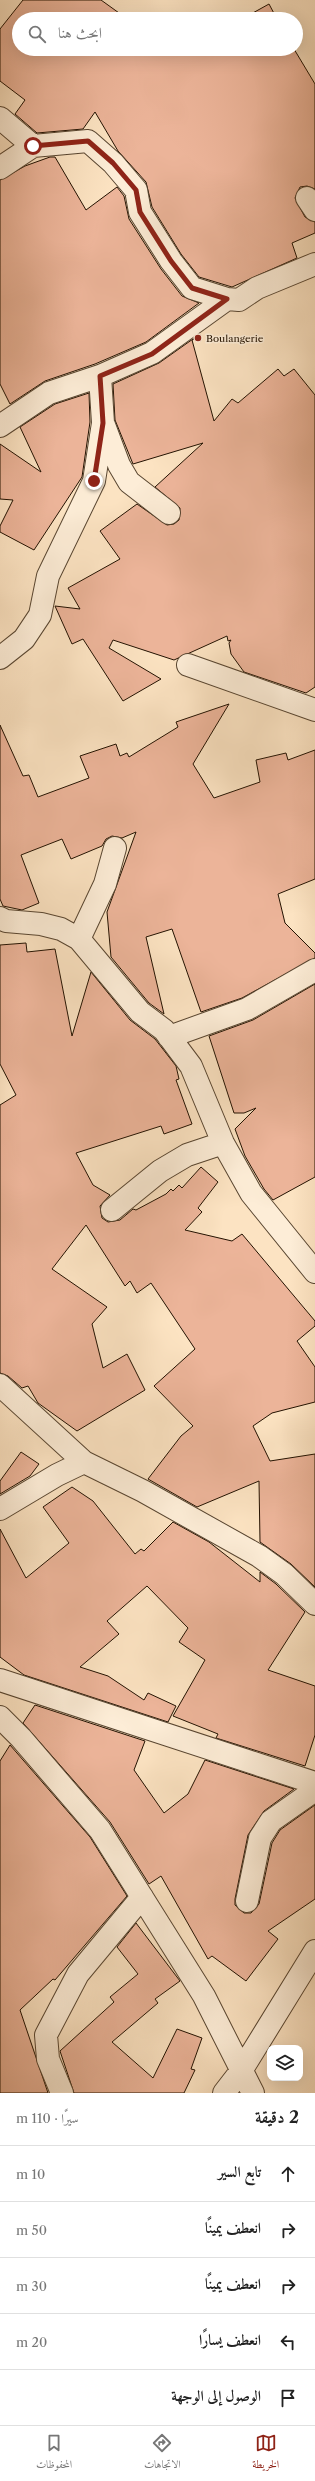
<!DOCTYPE html>
<html lang="ar">
<meta charset="utf-8">
<style>
:root{--surface:#fff;--page:#f6f6f6;--text:#222;--muted:#767676;--line:#e0e0e0;--accent:#8f2418}
body{margin:0;font-family:"Libre Caslon Text",Amiri,serif;background:var(--page);color:var(--text);direction:rtl}
.controls{position:absolute;right:12px;bottom:12px;display:grid;overflow:hidden;border-radius:8px;box-shadow:0 4px 16px #0002}
.controls button{width:36px;height:36px;display:grid;place-items:center;padding:0;border:0;border-bottom:1px solid var(--line);background:var(--surface);color:var(--text);font:20px sans-serif}
.stop{position:absolute;width:12px;height:12px;margin:-9px;border:3px solid #8f2418;border-radius:50%;background:#fff}
.stop.end{background:#8f2418;border-color:#fff;box-shadow:0 1px 4px #0008}
.list{margin:0;padding:0;list-style:none}
h2{display:flex;justify-content:space-between;align-items:center;height:52px;margin:0;padding:0 16px;font-size:17px}
h2 small{font-size:13px;font-weight:400;color:var(--muted)}
.list li{display:grid;grid-template-columns:26px 1fr auto;gap:12px;align-items:center;box-sizing:border-box;height:56px;padding:0 16px;border-top:1px solid var(--line)}
.list b{display:block;font-size:15px;white-space:nowrap}
.list em{font-size:13px;font-style:normal;color:var(--muted)}
.icon{flex:none;width:22px;height:22px;fill:none;stroke:currentColor;stroke-width:2;stroke-linecap:round;stroke-linejoin:round}
.map{position:relative;flex:none;width:315px;height:2093px;overflow:hidden;direction:ltr}
.search{position:absolute;background:var(--surface);box-shadow:0 4px 16px #0002;left:12px;right:12px;top:12px;height:44px;display:flex;align-items:center;gap:10px;box-sizing:border-box;padding:0 14px;border-radius:22px;color:var(--muted);font-size:15px}
.sheet{height:332px;background:var(--surface)}
nav{display:flex;justify-content:space-around;align-items:center;box-sizing:border-box;height:56px;border-top:1px solid var(--line);background:var(--surface);font-size:11px;color:var(--muted)}
nav a{display:grid;justify-items:center;gap:2px}
nav .on{color:var(--accent)}
.map>svg:first-child{display:block}
</style>
<div class="map">
<svg width="315" height="2093" viewBox="0 0 315 2093">
<rect width="100%" height="100%" fill="#fce3c2"/>
<filter id="stains"><feTurbulence type="fractalNoise" baseFrequency=".005" numOctaves="4"/><feColorMatrix values="0 0 0 0 .2 0 0 0 0 .09 0 0 0 0 .02 0 0 0 .5 -.17"/></filter>
<radialGradient id="worn" r=".72"><stop offset=".6" stop-color="#630" stop-opacity="0"/><stop offset="1" stop-color="#630" stop-opacity=".3"/></radialGradient>
<path fill="#ecb499" stroke="#231201" d="M23,0H101L126,18L19,19V49H294L315,84V189L307,186L300,187L295,198L305,217L315,222V233L292,243L297,258L232,287L199,277L181,254L152,207L146,182L118,151L95,112L83,129L37,133L15,114L25,100L0,81V29Z
M269,4L277,19H242Z
M50,157H55L86,210L117,187L124,196L129,219L161,269L182,296L199,303L146,342L95,364L45,381L10,404L0,384V180L25,166Z
M200,334L201,337L192,340L214,421L232,399L238,403L278,369L284,376L294,369L315,395V687L306,693L244,672L231,654L229,643L231,640L228,641L227,636L174,660L113,640L109,648L161,679L123,701L83,639L72,644L55,606L80,609L68,588L120,559L100,531L137,504L167,525L174,524L179,520L180,508L155,487L203,443L133,464L115,420L113,384L159,363Z
M89,393L90,422L82,477L34,550L0,532V526L13,500L0,499V444L41,472L20,427L55,404Z
M229,704L193,764L214,798L260,782L256,760L286,753L288,760L315,750V879L278,894L285,923L315,953V958L242,998L201,1012L172,929L146,937L164,1014L149,1003L111,957L107,912L136,832L122,838L112,836L106,839L102,846L71,859L62,839L21,855L39,903L22,910L3,906L0,899V725L23,776L29,775L38,797L89,778L80,756L116,744L120,756L127,753L129,757L178,727L176,722Z
M26,943L27,952L55,949L72,1036L91,972L130,1020L155,1039L176,1066L179,1079L176,1080L192,1124L164,1134L161,1126L76,1153L93,1185L110,1195L100,1206L102,1218L108,1222L120,1220L133,1209L136,1210L166,1194L171,1189L173,1191L179,1185L182,1188L201,1167L218,1182L198,1208L202,1212L185,1230L232,1241L242,1234L315,1321V1326L297,1341L315,1367V1402L272,1413L253,1426L270,1461L315,1454V1587L291,1564L260,1542L259,1481L197,1507L148,1479L181,1436L193,1426L154,1386L195,1349L151,1283L137,1293L130,1281L125,1286L86,1225L52,1269L107,1307L92,1324L103,1368L127,1354L145,1390L77,1431L38,1403L28,1386L22,1388L8,1376L0,1373V1105L16,1095L0,1064V945Z
M315,984V1177L273,1200L264,1189L245,1156L235,1129L256,1108L244,1113H234L209,1036L253,1020Z
M21,1452L39,1464L30,1476L0,1494V1481Z
M72,1487L93,1501L135,1554L141,1549L144,1551L173,1522L209,1542L260,1582V1572L276,1584L305,1612L268,1670L315,1686V1735L305,1766L216,1738L218,1734L173,1716L205,1660L179,1642L188,1628L147,1586L107,1621L119,1634L80,1667L108,1676L144,1700L148,1693L176,1706L168,1722L24,1675L0,1657V1529L26,1578L69,1543L43,1507Z
M35,1705L145,1741L134,1770L164,1813L188,1794L205,1760L294,1789L264,1811L248,1835L235,1899V1905L244,1913H251L259,1904L272,1843L280,1830L315,1805V1899L268,1931L278,1939L246,1981L212,1956L208,1959L161,1876L149,1884L110,1822L23,1723Z
M10,1745L90,1837L127,1896L55,1980L53,1979L20,2010L48,2093H0V1761Z
M136,1923L180,1981L155,1999L158,2003L112,2042L153,2078L177,2029L202,2038L191,2069L195,2070L184,2093H74L60,2051L114,2002L110,1997L138,1974L117,1947Z"/>
<g fill="none" stroke-linecap="round" stroke-linejoin="round">
<defs>
<path id="minor" d="M0,118L33,146L88,141L113,163L136,190L140,212L171,261L192,288L227,299L239,300L257,288L315,264
M0,168L33,146
M307,198L315,210
M104,425L119,465L129,482L169,513
M0,426L49,393L100,376L152,353L227,299
M0,658L24,639L40,615L48,576L94,481L103,423L100,376
M188,665L315,710
M0,918L6,921L41,924L61,929L79,939L140,1012L164,1030L191,1066L223,1143L251,1193L315,1272
M79,939L105,884L115,848
M169,1037L247,1009L315,970
M112,1210L160,1171L187,1155L223,1143
M0,1385L84,1462
M0,1509L57,1475L84,1462L143,1491L259,1556L284,1574L315,1604
M0,1680L315,1783
M0,1717L21,1738L100,1830L204,1996L253,2093
M247,1901L260,1838L271,1821L315,1790
M62,2093L48,2059L46,2035L78,1974L142,1897
M224,2093L241,2071L315,1951"/>
</defs>
<use href="#minor" stroke="#594631" stroke-width="24"/>
<use href="#minor" stroke="#fdedd7" stroke-width="22"/>
</g>
<g fill="none" stroke-linecap="round" stroke-linejoin="round">
<path stroke="#8f2418" stroke-width="5" d="M33,146L88,141L113,163L136,190L140,212L171,261L192,288L227,299L152,354L100,376L103,423L94,481"/>
</g>
<circle fill="#8f2418" stroke="#fdedd7" stroke-width="1.5" cx="198" cy="338" r="4"/>
<g text-anchor="middle" dominant-baseline="central" stroke-width="3" stroke-linejoin="round" paint-order="stroke">
<g font-size="10" fill="#231201" stroke="#fdedd7" text-anchor="start">
<text x="206" y="338">Boulangerie</text>
</g>
</g>
<rect width="100%" height="100%" filter="url(#stains)"/>
<rect width="100%" height="100%" fill="url(#worn)"/>
</svg>
<div class="controls">
<button><svg class="icon" aria-label="layers" viewBox="0 0 24 24"><path d="M12 4l9 5-9 5-9-5zM3 14l9 5 9-5"/></svg></button>
</div>
<div class="stop" style="left:33px;top:146px"></div>
<div class="stop end" style="left:94px;top:481px"></div>
<div class="search"><svg class="icon" aria-label="search" viewBox="0 0 24 24"><circle cx="10" cy="10" r="6"/><path d="M15 15l6 6"/></svg>ابحث هنا</div>
</div>
<section class="sheet">
<h2>2 دقيقة<small>سيرًا · 110 m</small></h2>
<ul class="list">
<li><svg class="icon" aria-label="ahead" viewBox="0 0 24 24"><path d="M12 20V5M6 11l6-6 6 6"/></svg><div><b>تابع السير</b></div><em>10 m</em></li>
<li><svg class="icon" aria-label="right" viewBox="0 0 24 24"><path d="M7 20v-9h11M14 6l5 5-5 5"/></svg><div><b>انعطف يمينًا</b></div><em>50 m</em></li>
<li><svg class="icon" aria-label="right" viewBox="0 0 24 24"><path d="M7 20v-9h11M14 6l5 5-5 5"/></svg><div><b>انعطف يمينًا</b></div><em>30 m</em></li>
<li><svg class="icon" aria-label="left" viewBox="0 0 24 24"><path d="M17 20v-9H6M10 6l-5 5 5 5"/></svg><div><b>انعطف يسارًا</b></div><em>20 m</em></li>
<li><svg class="icon" aria-label="arrive" viewBox="0 0 24 24"><path d="M6 21V4h12l-3 4 3 4H6"/></svg><div><b>الوصول إلى الوجهة</b></div></li>
</ul>
</section>
<nav>
<a class="on"><svg class="icon" aria-label="map" viewBox="0 0 24 24"><path d="M3 6l6-2 6 2 6-2v14l-6 2-6-2-6 2zM9 4v14M15 6v14"/></svg>الخريطة</a>
<a><svg class="icon" aria-label="directions" viewBox="0 0 24 24"><path d="M12 3l9 9-9 9-9-9zM9 14v-3h6M13 9l2 2-2 2"/></svg>الاتجاهات</a>
<a><svg class="icon" aria-label="saved" viewBox="0 0 24 24"><path d="M7 4h10v16l-5-4-5 4z"/></svg>المحفوظات</a>
</nav>
